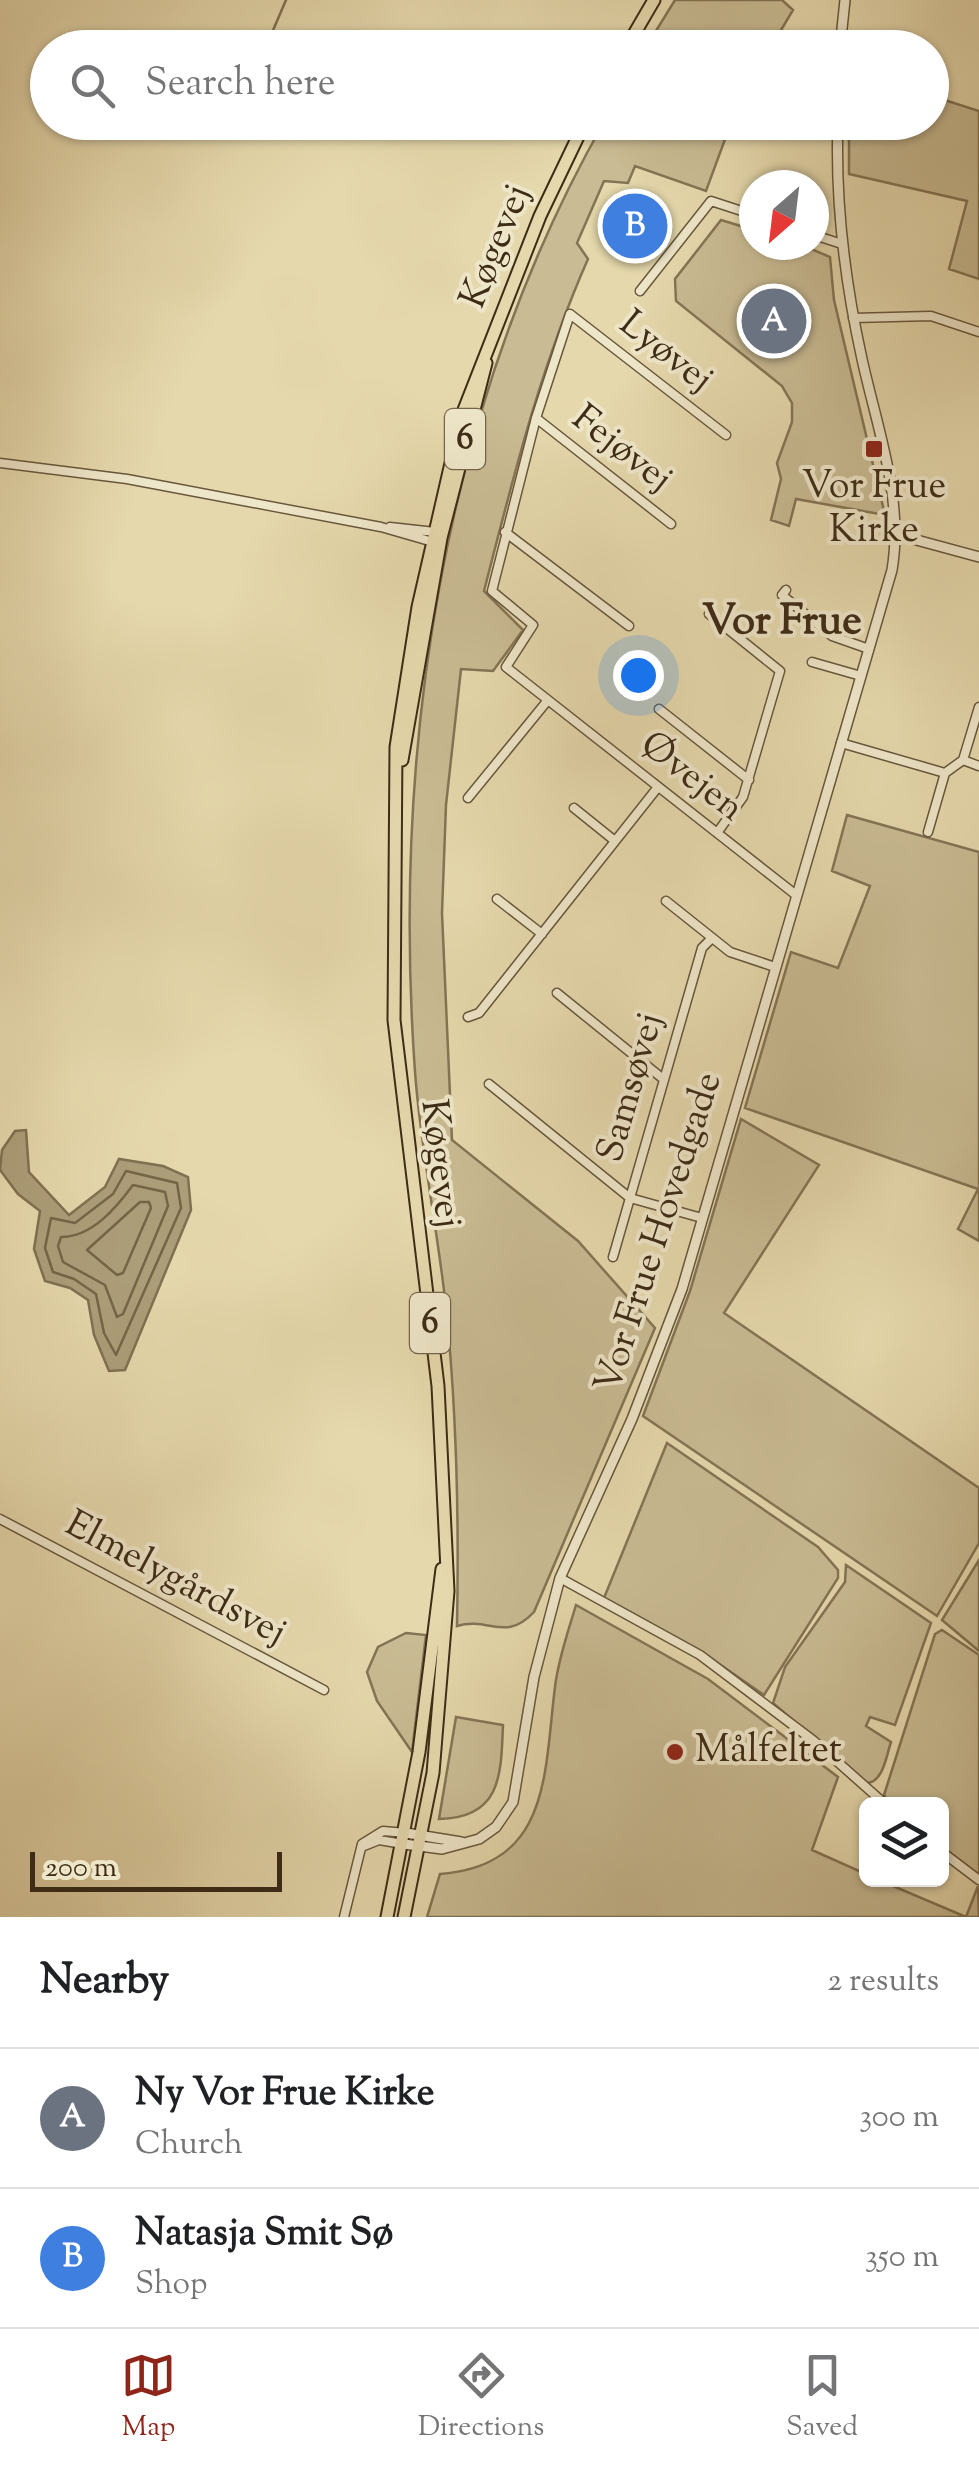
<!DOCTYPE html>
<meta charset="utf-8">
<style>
:root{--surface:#fff;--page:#f2f2f2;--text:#202124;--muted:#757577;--line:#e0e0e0;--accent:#8f2418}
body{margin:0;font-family:"Sorts Mill Goudy",serif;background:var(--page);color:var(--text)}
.controls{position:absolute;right:30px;bottom:30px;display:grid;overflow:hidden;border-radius:15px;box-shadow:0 2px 8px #0004}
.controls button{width:90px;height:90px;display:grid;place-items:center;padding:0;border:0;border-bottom:2px solid var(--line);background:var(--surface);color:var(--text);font:50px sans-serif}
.compass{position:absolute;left:739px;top:170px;width:90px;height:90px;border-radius:50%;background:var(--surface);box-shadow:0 2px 8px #0004;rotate:208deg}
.scale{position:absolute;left:30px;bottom:25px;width:252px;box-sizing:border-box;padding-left:10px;border:5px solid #3e2c17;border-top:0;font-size:28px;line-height:35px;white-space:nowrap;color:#3e2c17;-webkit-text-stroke:8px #eee6c9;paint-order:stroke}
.you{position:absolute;left:638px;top:675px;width:35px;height:35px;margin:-25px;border:8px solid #fff;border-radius:50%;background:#1a73e8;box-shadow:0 0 0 15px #1a73e833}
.badge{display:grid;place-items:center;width:65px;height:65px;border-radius:50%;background:var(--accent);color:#fff;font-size:32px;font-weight:700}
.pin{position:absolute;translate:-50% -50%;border:5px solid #fff;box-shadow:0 2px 10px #0006}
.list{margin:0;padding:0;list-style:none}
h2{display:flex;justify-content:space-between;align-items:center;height:130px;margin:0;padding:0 40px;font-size:42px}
h2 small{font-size:32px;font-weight:400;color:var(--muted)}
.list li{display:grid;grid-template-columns:65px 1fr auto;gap:30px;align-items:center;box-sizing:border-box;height:140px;padding:0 40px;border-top:2px solid var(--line)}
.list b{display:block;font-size:38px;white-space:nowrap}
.list p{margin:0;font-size:32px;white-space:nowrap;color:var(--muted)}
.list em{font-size:32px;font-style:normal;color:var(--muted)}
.icon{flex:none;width:55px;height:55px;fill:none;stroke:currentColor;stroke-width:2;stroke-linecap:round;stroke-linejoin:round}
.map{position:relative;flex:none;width:979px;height:1917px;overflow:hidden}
.search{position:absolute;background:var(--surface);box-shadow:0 2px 8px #0004;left:30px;right:30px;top:30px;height:110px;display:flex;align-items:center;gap:25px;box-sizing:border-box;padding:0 35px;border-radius:55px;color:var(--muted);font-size:38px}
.sheet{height:410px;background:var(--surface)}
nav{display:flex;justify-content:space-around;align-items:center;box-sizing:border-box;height:140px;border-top:2px solid var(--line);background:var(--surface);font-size:28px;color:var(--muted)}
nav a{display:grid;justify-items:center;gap:5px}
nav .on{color:var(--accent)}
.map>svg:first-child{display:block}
</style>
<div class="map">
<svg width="979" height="1917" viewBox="0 0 979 1917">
<rect width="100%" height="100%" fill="#e5d8ac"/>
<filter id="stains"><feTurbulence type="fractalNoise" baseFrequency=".002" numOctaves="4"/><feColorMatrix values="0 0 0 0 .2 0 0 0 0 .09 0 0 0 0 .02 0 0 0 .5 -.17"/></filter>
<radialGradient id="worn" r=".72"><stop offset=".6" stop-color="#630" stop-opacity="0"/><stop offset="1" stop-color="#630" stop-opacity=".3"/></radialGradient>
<path fill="#c9bb93" stroke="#847455" stroke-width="2.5" d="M675,0H782L793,10L771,47H646Z
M932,96L979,111V279L949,269L967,201L849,174V123L932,122Z
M604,122L731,123L706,191L635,166L628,183L604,181L577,243L588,259C541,365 513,478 484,591L523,630L493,671L461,669L446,805L442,913L452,1140L578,1241L655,1328L534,1612C505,1643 489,1616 457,1626C459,1523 457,1420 447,1317C439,1235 421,1154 415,1072C392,749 442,407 604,122Z
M721,220L754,230V245H802L830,257L834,300L885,515L796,499L789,526L771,520L781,479L777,463L792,422V403L782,386L676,301L675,279Z
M847,815L979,852V1241L958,1229L978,1189L745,1108L791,952L838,968L870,886L832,871Z
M741,1119L819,1165L724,1313L979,1488V1543L937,1616L643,1416L690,1291Z
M667,1443L818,1547L838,1570V1578L764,1695L702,1652L604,1598Z
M979,1560V1651L942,1620Z
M846,1565L931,1623L895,1725L870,1717L866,1726L891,1742C886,1757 883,1783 866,1783L773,1703L785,1667L845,1582Z
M576,1605L708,1679L838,1777L812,1850L866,1874V1880H879L966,1917L978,1886L979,1917H427L440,1874C551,1866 544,1773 555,1687C558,1660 568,1632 576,1605Z
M942,1630L979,1655V1875L942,1847V1804H890L884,1795L935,1634Z
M406,1633L426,1635L412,1752L377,1701L367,1672L378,1647Z
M456,1717L503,1725C501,1776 501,1818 439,1819Z"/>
<path fill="#ac9e79" stroke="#807052" stroke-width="2.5" d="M26,1130L29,1172L69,1215L105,1187L119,1159L163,1166L188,1177L191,1210L125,1370L109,1371L94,1335L88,1300L70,1288L45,1281L34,1249L40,1211L18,1194L0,1170L2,1150L15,1131Z"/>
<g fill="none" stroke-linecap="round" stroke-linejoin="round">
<path stroke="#756548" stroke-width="2.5" d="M126,1171L177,1183L181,1208L116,1355L104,1333L96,1294L74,1279L53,1272L45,1248L51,1218L75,1223L113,1194Z
M133,1185L165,1192L168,1206L123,1314L117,1317L105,1285L63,1262L58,1246L61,1237C92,1237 116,1208 133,1185Z
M140,1202H149L151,1208L123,1273L117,1275L87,1250Z"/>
<path stroke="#807052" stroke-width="2.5" d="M271,35L286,0"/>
<defs>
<path id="minor" d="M814,235L842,244
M640,291L711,201L754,215
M853,318L931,316L979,332
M536,418L671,524
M726,435L570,314L536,418L492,591L533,625L506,667L796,895
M0,463L127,479L381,527L433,542
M390,527L435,532
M505,532L629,626
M786,590L782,595L832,636L869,649
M709,614L780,671L743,797L717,833
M812,662L861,676
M659,709L749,780
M841,743L945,773L963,760L979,707
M963,760L979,766
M468,798L548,700
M574,808L615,841
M928,832L945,773
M497,899L542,934
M666,901L730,952L775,967
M557,993L662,1078
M468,1017L479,1013L658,787
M489,1084L630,1198L702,1218
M613,1257L702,948L712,938
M0,1519L324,1690
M560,1578L700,1655L814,1741L885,1804
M364,1846L379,1840L403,1844
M942,1852L979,1880
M344,1917L362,1844L383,1831L406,1833"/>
<path id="tertiary" d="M840,48L845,0
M898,535L979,557
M406,1833L461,1842
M404,1844L442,1849L479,1839L496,1827L513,1802L534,1677L560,1578L632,1419L682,1289L892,570C904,499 877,428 862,359C845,282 835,202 838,122"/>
<path id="primary" d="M626,48L654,0
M402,760L441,538L486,363
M387,1917L419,1752L442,1569
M404,1917L433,1773L448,1591L438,1386L394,1020L396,747L418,607L462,415L540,216L585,122"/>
</defs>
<use href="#minor" stroke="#68573c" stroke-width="11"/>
<use href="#tertiary" stroke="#68573c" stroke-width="12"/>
<use href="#primary" stroke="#3e2c17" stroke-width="15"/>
<use href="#minor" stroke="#eee6c9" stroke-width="8"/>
<use href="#tertiary" stroke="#eee6c9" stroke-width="9"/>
<use href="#primary" stroke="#e5d8ac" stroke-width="11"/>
</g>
<g fill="#8f2418" stroke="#eee6c9" stroke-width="4">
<rect x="864" y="439" width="20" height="20" rx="5"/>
<circle cx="675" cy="1752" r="10"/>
</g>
<g text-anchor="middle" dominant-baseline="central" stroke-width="8" stroke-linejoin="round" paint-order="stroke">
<g fill="#eee6c9" stroke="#73644c" stroke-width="2.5">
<rect x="445" y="409" width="40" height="60" rx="8"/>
<rect x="410" y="1293" width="40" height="60" rx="8"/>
</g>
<g font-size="35" font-weight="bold" fill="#3e2c17">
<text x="465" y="439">6</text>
<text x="430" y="1323">6</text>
</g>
<g font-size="38" fill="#3e2c17" stroke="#eee6c9">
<text transform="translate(497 247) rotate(-68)">Køgevej</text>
<text transform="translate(665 353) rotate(38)">Lyøvej</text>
<text transform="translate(621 450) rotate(38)">Fejøvej</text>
<text transform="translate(691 778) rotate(38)">Øvejen</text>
<text transform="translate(632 1088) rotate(-74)">Samsøvej</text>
<text transform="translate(439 1164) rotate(83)">Køgevej</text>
<text transform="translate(660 1233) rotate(-72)">Vor Frue Hovedgade</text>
<text transform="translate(175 1580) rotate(28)">Elmelygårdsvej</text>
</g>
<g font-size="38" fill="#3e2c17" stroke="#eee6c9">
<text x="874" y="488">Vor Frue<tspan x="874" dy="44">Kirke</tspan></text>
<text x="695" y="1752" text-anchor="start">Målfeltet</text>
</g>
<g font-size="42" font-weight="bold" fill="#3e2c17" stroke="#eee6c9">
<text x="782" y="623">Vor Frue</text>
</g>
</g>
<rect width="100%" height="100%" filter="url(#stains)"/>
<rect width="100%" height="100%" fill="url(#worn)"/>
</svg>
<div class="controls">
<button><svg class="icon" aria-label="layers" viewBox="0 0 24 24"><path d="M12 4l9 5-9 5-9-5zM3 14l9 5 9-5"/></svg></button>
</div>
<svg class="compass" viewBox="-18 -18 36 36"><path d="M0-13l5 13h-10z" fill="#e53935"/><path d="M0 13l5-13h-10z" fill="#757577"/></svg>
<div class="scale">200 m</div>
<div class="you"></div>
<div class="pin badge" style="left:774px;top:321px;background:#6b7280">A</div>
<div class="pin badge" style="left:635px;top:226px;background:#3f7fe0">B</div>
<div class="search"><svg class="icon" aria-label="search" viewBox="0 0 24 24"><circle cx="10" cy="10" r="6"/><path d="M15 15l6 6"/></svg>Search here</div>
</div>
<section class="sheet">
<h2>Nearby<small>2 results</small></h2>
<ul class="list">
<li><span class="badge" style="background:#6b7280">A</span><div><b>Ny Vor Frue Kirke</b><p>Church</p></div><em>300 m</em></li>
<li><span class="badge" style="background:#3f7fe0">B</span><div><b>Natasja Smit Sø</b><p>Shop</p></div><em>350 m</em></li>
</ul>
</section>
<nav>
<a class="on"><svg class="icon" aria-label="map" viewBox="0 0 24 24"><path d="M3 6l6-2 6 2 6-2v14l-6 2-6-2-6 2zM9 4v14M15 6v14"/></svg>Map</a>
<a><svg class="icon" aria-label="directions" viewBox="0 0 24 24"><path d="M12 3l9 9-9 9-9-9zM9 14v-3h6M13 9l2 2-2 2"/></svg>Directions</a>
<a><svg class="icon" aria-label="saved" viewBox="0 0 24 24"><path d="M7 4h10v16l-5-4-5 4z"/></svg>Saved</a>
</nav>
